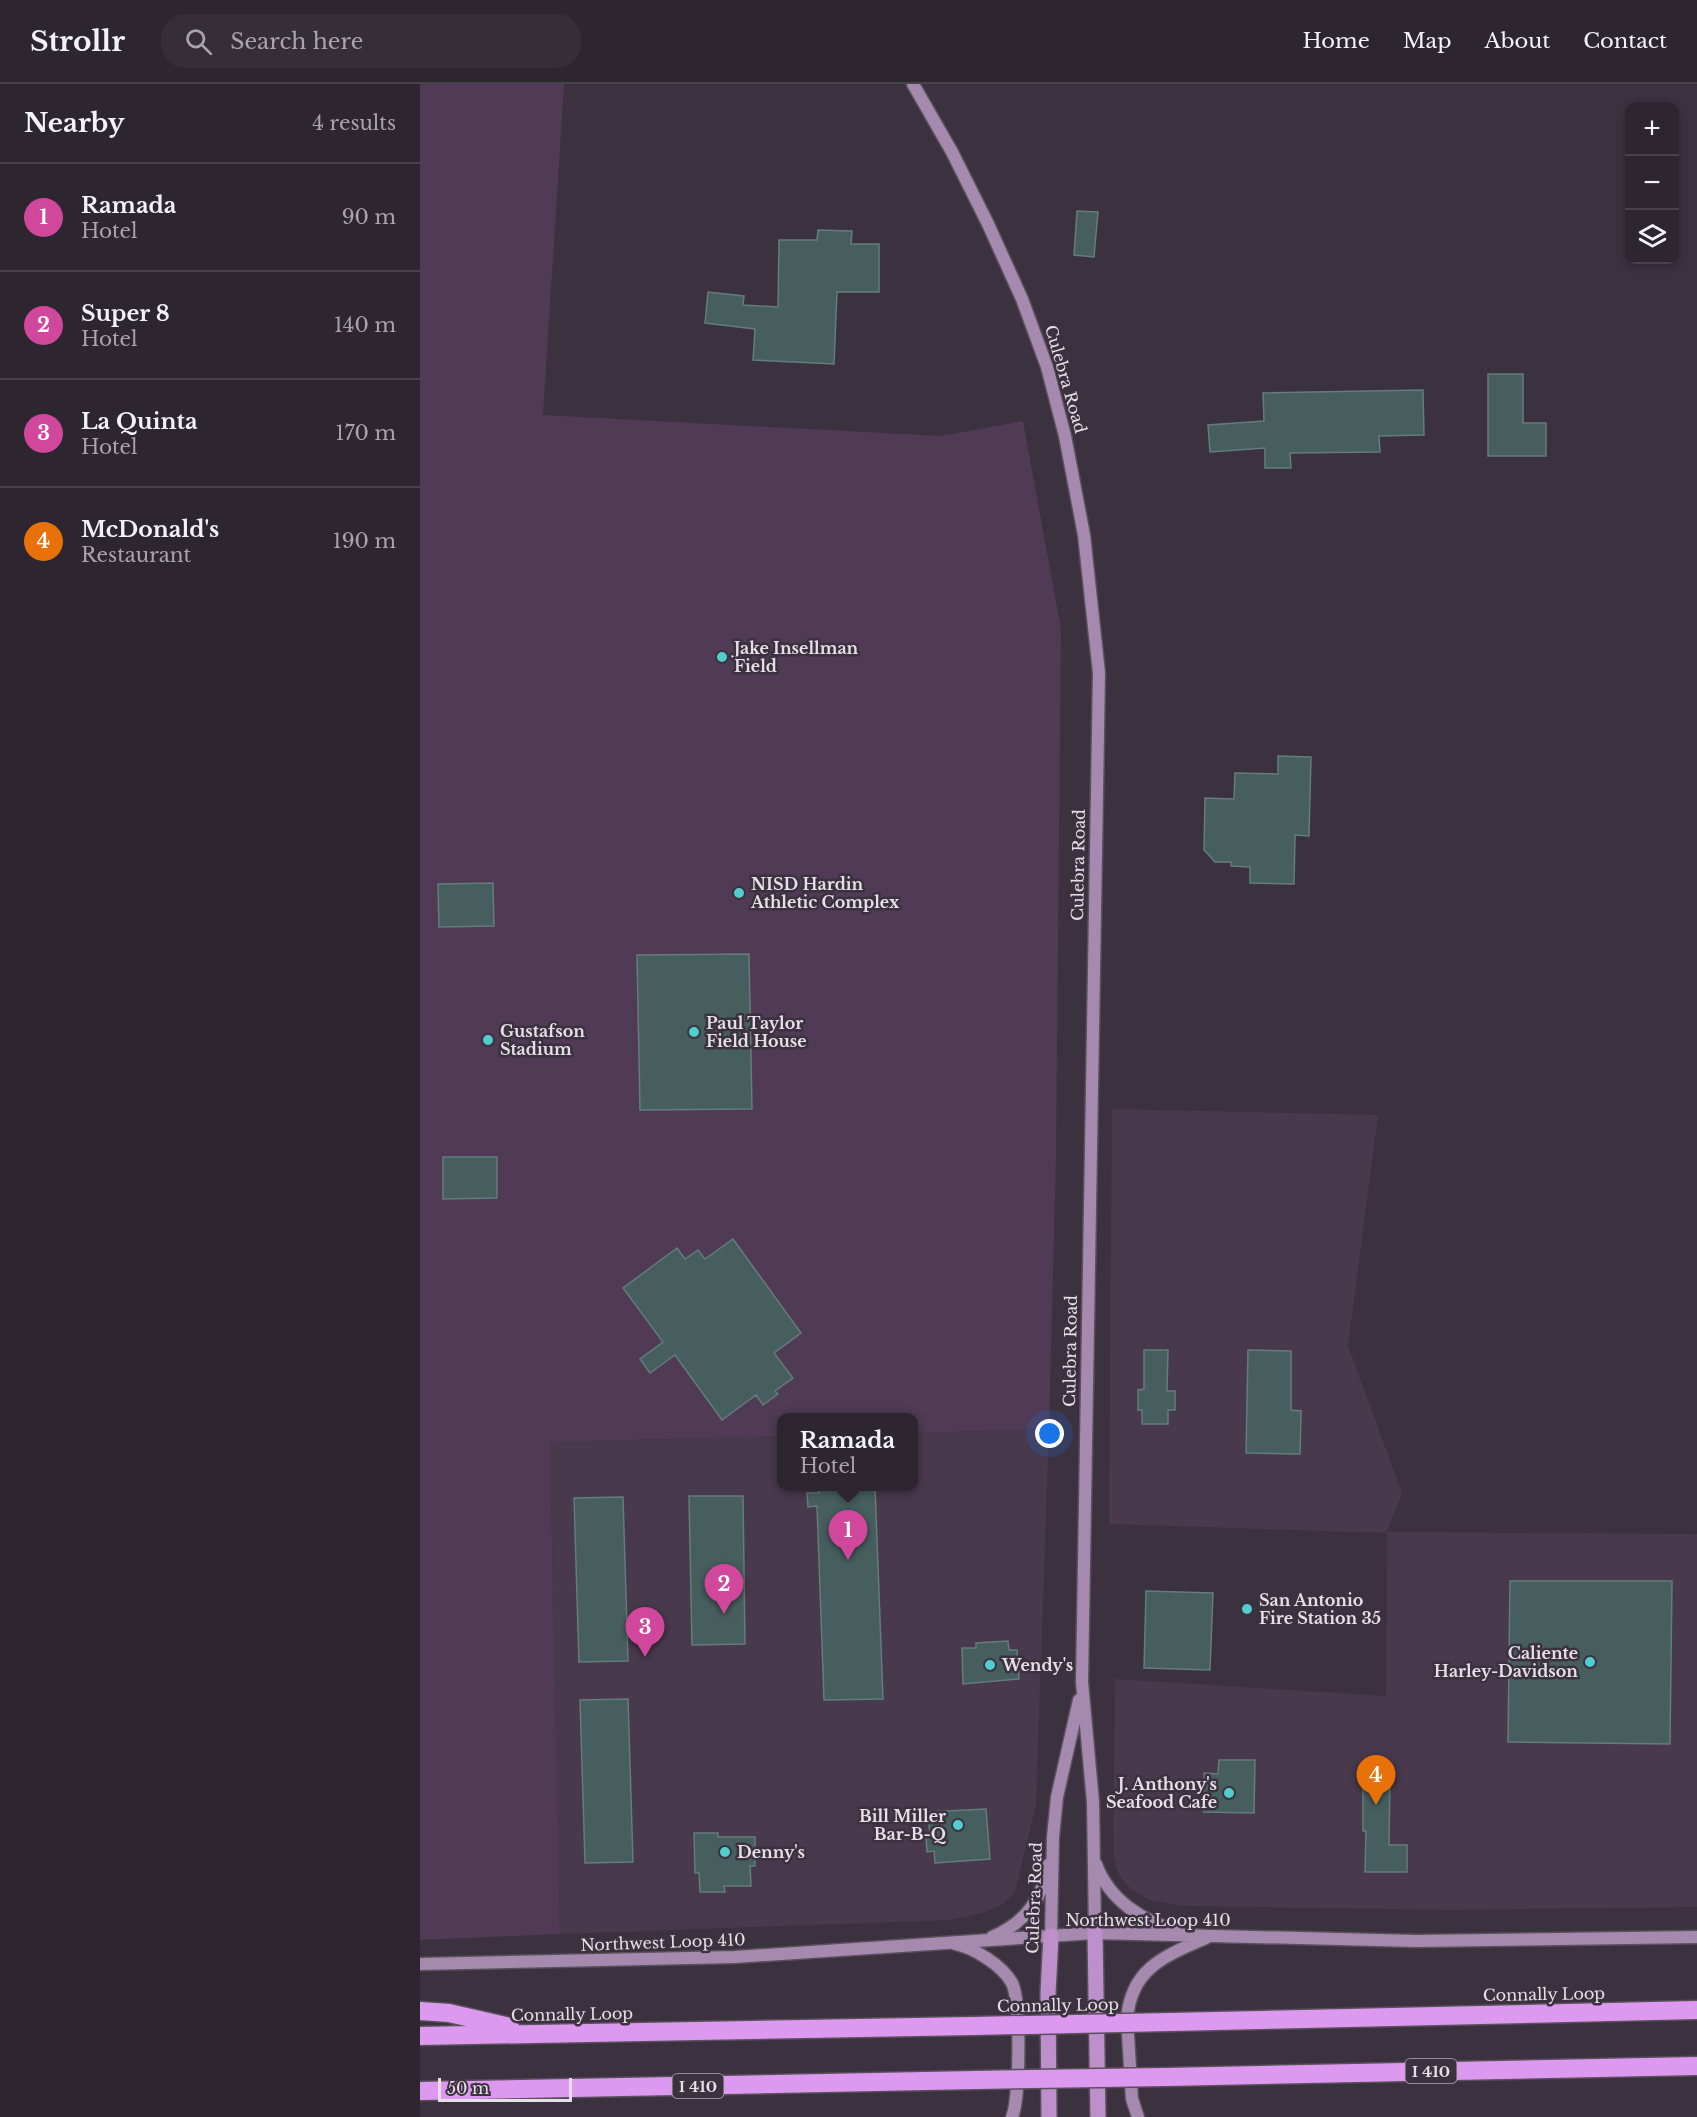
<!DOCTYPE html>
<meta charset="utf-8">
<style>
:root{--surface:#2d252f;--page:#352d37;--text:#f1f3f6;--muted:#a7a5aa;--line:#48424b;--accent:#d6ab8b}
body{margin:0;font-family:"Libre Baskerville",serif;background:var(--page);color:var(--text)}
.controls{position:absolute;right:18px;top:18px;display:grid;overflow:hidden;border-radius:12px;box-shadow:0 3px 9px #0003}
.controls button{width:54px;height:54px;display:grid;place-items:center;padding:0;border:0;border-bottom:2px solid var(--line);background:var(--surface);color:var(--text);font:30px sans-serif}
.scale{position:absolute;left:18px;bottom:15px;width:134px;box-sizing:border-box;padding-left:6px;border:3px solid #e6dfe7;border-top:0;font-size:16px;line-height:21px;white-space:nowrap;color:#e6dfe7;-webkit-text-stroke:4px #3c313f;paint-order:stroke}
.you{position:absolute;left:630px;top:1350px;width:21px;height:21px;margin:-15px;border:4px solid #fff;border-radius:50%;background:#1a73e8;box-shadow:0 0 0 9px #1a73e833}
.badge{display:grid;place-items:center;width:39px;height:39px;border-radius:50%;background:var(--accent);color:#fff;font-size:20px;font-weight:700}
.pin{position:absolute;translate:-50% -50px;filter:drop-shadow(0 2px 3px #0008)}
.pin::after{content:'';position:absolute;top:32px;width:21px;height:18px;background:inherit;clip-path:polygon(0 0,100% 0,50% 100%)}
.popup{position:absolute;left:357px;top:1329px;width:141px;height:78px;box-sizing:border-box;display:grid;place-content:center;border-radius:12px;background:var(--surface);filter:drop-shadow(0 2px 4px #0005);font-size:20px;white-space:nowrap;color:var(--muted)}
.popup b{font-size:22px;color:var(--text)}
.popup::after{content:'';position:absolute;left:50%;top:100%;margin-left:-12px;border:12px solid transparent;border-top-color:var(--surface)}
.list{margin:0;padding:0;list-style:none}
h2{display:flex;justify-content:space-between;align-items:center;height:78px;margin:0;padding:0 24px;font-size:26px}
h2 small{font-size:20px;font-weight:400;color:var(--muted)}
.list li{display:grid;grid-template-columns:39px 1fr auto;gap:18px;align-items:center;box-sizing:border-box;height:108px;padding:0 24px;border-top:2px solid var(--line)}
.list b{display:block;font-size:22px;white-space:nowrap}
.list p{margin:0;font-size:20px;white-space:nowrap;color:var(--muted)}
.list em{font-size:20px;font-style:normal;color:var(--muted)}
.icon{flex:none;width:33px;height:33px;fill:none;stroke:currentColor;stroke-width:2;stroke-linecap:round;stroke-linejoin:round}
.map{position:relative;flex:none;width:1277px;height:2033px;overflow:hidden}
header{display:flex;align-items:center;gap:36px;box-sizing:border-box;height:84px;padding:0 30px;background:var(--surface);border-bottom:2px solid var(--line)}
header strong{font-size:28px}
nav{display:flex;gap:33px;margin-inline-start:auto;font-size:21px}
.search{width:420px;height:54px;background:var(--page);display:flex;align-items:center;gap:15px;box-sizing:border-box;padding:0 21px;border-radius:24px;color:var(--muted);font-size:22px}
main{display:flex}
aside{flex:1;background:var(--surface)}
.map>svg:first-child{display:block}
</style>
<header>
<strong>Strollr</strong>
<div class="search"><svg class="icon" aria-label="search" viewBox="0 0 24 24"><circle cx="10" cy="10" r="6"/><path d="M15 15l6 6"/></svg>Search here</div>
<nav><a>Home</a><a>Map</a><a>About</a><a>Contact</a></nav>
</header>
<main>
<aside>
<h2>Nearby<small>4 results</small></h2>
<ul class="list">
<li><span class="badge" style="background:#d1479c">1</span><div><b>Ramada</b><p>Hotel</p></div><em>90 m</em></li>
<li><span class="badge" style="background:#d1479c">2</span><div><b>Super 8</b><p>Hotel</p></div><em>140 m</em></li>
<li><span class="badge" style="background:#d1479c">3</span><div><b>La Quinta</b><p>Hotel</p></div><em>170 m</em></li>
<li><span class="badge" style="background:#e8710a">4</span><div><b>McDonald's</b><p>Restaurant</p></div><em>190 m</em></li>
</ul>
</aside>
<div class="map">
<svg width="1277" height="2033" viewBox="0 0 1277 2033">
<rect width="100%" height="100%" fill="#3c313f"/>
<path fill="#48394c" d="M692,1025L958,1031L928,1262L982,1409L967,1448L1277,1450V1823L1030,1826L765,1822L731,1817L711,1805L699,1791L693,1771L695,1595L966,1612L967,1449L689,1440Z
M629,1345L616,1721L595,1808L583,1820L566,1828L531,1836L140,1850L130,1358L362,1352V1402H494V1349Z"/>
<path fill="#503a56" d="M0,0H144L123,331L521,352L603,337L641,545L636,1073L629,1345L494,1349V1334H362V1352L130,1358L140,1850L0,1856Z"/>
<path fill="#475e5f" stroke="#647c7c" stroke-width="1.5" d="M657,127L678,128L674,173L654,171Z
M398,146L432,147L431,160H459V208H417L414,280L333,276L335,245L285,239L288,208L324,212L323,221L358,223L359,156H397Z
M1068,290H1103V339H1126V372H1068Z
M1003,306L1004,351L959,352L960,368L870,369L871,384H845V364L790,368L788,341L844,337L843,309Z
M858,672L891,673L889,752L875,751L874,800L830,799V783L811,782V778H795L784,766L785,714L814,715L815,689L858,690Z
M73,799L74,842L19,843L18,800Z
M329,870L332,1025L220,1026L217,871Z
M23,1073H77V1114L23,1115Z
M313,1155L381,1249L354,1269L373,1294L355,1307L358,1310L343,1321L336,1311L302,1336L255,1271L230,1289L220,1275L243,1258L203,1204L257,1164L265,1175L278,1166L285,1175Z
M724,1266H748L747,1307H755V1326H748V1340H722V1326H718V1306L724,1305Z
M828,1266L871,1267V1326L881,1327L880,1370L826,1369Z
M399,1402H455L463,1615L404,1616L397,1422L388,1423L387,1409H399Z
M269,1412H323L325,1560L272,1561Z
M203,1413L208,1577L159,1578L154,1414Z
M1090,1497H1252L1250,1660L1088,1658Z
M726,1507L793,1509L790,1586L724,1584Z
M588,1557L589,1566H597L599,1595L543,1600L542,1564H556V1559Z
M208,1615L213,1778L165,1779L160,1616Z
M799,1676H835L834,1729L784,1728V1689L798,1690Z
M943,1694H970L969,1761H987V1788H945L946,1747H943Z
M566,1725L570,1775L515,1779L514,1767L507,1768L506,1753H510L508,1728Z
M274,1749H298V1753H335V1782H330L331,1802H304L305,1808H280L279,1789H275Z"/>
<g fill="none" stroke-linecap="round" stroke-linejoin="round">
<defs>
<path id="secondary" d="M493,0L532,68L568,140L602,215L627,283L645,352L664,451L679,589L662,1598L673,1718L675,1849
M676,1780C689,1816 723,1838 759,1847
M631,1852L633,1753L637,1713L659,1616
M572,1853C605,1839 622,1816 628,1781
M535,1860C554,1864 582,1881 592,1899C601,1916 600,2015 592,2033
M0,1880L315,1873L675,1849L996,1857L1277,1853
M718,2033L712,2015L707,1935C711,1884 745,1872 786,1854"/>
<path id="primary" d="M675,1849L678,2033
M629,2033L628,1909L631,1852"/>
<path id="motorway" d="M0,1927L29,1929L90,1943
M751,1938L1277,1926
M0,1952L553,1942
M746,1993L1277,1982
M0,2007L556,1996"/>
</defs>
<use href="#secondary" stroke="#5a505c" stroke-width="15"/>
<use href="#primary" stroke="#5a505c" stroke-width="18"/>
<use href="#motorway" stroke="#5a505c" stroke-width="21"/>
<use href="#secondary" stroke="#a689af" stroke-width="12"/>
<use href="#primary" stroke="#be90cb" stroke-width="15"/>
<use href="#motorway" stroke="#dd98f0" stroke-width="18"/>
<defs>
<path id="motorway-bridge" d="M553,1942L751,1938
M556,1996L746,1993"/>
</defs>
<use href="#motorway-bridge" stroke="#5a505c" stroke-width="21" stroke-linecap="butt"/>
<use href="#motorway-bridge" stroke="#dd98f0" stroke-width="18"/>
</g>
<g fill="#52cdcf" stroke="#3c313f" stroke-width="2">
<circle cx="302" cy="573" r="6"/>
<circle cx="319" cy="809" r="6"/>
<circle cx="274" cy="948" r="6"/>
<circle cx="68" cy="956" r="6"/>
<circle cx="827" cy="1525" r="6"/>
<circle cx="1170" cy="1578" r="6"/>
<circle cx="570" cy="1581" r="6"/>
<circle cx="809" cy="1709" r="6"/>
<circle cx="538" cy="1741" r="6"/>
<circle cx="305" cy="1768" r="6"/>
</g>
<g text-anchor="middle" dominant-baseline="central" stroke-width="5" stroke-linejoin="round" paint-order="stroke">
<g fill="#3c313f" stroke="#b3abb5" stroke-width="1.5">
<rect x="985.5" y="1975" width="51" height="24" rx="4.5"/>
<rect x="252.5" y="1990" width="51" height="24" rx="4.5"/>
</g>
<g font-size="15" font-weight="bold" fill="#e6dfe7">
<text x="1011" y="1987">I 410</text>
<text x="278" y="2002">I 410</text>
</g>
<g font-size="16" fill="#e6dfe7" stroke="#3c313f">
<text transform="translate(646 295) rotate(74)">Culebra Road</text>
<text transform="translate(658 781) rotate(-89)">Culebra Road</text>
<text transform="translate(650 1267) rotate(-89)">Culebra Road</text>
<text transform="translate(614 1814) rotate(-88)">Culebra Road</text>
<text x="728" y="1836">Northwest Loop 410</text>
<text transform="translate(243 1858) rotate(-2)">Northwest Loop 410</text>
<text transform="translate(1124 1910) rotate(-1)">Connally Loop</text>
<text transform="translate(638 1921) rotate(-1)">Connally Loop</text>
<text transform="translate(152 1930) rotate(-1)">Connally Loop</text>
</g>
<g font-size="16" font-weight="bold" fill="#e6dfe7" stroke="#3c313f" text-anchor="start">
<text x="314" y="564">Jake Insellman<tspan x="314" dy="18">Field</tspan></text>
<text x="331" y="800">NISD Hardin<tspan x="331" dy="18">Athletic Complex</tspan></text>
<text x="286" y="939">Paul Taylor<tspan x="286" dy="18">Field House</tspan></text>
<text x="80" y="947">Gustafson<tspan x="80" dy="18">Stadium</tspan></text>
<text x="839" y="1516">San Antonio<tspan x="839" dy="18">Fire Station 35</tspan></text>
<text x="1158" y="1569" text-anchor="end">Caliente<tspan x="1158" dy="18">Harley-Davidson</tspan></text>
<text x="582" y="1581">Wendy's</text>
<text x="797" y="1700" text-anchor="end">J. Anthony's<tspan x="797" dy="18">Seafood Cafe</tspan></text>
<text x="526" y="1732" text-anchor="end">Bill Miller<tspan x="526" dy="18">Bar-B-Q</tspan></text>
<text x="317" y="1768">Denny's</text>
</g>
</g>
</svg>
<div class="controls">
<button>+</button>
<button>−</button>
<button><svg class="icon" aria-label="layers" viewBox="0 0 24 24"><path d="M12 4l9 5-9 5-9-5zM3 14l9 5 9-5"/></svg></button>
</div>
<div class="scale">50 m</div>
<div class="you"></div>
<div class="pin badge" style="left:428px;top:1476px;background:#d1479c">1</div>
<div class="popup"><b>Ramada</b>Hotel</div>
<div class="pin badge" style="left:304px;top:1530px;background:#d1479c">2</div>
<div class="pin badge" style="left:225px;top:1573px;background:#d1479c">3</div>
<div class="pin badge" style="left:956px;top:1721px;background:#e8710a">4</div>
</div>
</main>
